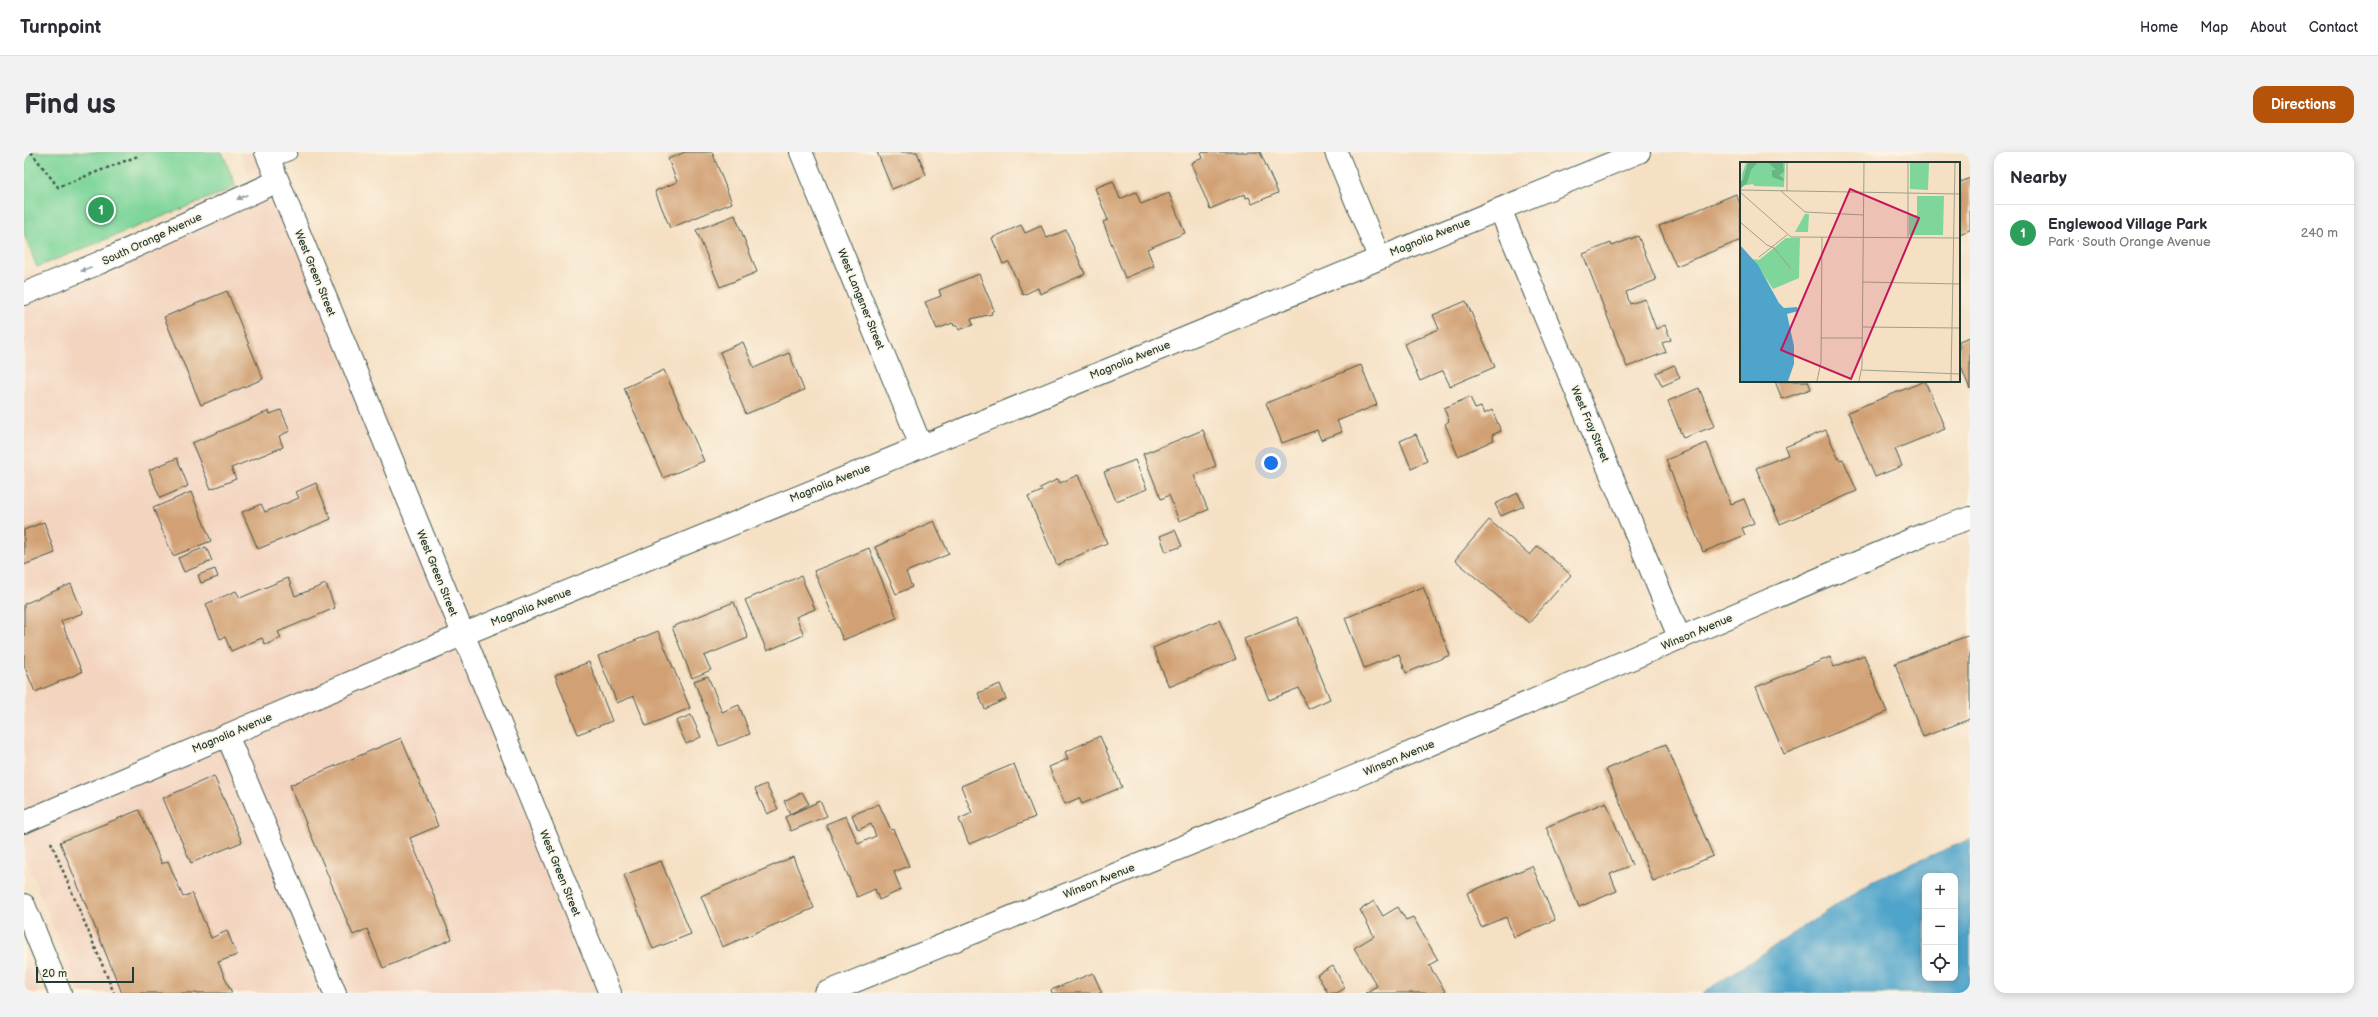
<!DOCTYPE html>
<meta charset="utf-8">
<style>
:root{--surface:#fff;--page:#f2f2f3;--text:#2b2b33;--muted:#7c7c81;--line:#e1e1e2;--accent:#b45309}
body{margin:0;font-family:"Balsamiq Sans",sans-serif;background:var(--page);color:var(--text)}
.controls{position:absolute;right:12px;bottom:12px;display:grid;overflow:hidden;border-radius:8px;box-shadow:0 2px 10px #0003}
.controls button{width:36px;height:36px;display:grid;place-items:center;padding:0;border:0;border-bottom:1px solid var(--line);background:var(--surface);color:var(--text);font:20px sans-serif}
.scale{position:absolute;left:12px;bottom:10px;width:98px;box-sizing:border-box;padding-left:4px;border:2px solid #1f3d34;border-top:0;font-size:11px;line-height:14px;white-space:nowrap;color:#1f3d34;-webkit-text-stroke:3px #fcf5e5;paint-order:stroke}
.you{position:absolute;left:1247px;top:311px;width:14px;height:14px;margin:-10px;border:3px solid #fff;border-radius:50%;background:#1a73e8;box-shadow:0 0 0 6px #1a73e833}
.badge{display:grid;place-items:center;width:26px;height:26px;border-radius:50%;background:var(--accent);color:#fff;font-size:13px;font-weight:700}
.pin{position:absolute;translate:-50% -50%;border:2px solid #fff;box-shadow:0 1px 4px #0006}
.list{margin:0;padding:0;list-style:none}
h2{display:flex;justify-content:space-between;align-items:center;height:52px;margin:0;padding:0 16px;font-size:17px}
h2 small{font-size:13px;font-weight:400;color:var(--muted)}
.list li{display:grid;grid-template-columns:26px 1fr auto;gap:12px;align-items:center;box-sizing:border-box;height:56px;padding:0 16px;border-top:1px solid var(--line)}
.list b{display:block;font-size:15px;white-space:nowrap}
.list p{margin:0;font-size:13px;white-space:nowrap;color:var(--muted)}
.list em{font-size:13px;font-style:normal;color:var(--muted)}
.icon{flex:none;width:22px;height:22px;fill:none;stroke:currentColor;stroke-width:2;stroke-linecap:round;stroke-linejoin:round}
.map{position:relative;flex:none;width:1946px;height:841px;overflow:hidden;border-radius:12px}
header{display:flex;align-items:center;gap:24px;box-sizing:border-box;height:56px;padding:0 20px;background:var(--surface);border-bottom:1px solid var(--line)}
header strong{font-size:19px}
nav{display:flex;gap:22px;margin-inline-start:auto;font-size:14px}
.intro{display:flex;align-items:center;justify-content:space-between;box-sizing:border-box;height:96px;padding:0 24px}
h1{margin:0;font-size:28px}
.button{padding:10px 18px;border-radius:12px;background:var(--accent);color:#fff;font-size:14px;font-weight:700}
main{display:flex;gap:24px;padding:0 24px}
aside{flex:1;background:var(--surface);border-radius:12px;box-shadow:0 2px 10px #0003}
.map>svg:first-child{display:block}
</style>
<header>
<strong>Turnpoint</strong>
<nav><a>Home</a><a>Map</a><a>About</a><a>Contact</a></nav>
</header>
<div class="intro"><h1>Find us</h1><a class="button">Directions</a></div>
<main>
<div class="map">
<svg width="1946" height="841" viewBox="0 0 1946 841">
<rect width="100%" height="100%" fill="#fcf5e5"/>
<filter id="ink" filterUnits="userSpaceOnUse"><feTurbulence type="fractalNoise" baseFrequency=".025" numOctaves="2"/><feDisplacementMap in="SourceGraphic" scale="8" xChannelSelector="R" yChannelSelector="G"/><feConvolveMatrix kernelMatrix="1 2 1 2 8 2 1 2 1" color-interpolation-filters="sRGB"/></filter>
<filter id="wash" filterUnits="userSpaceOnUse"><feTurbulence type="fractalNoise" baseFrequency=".012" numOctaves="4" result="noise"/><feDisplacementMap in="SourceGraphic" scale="16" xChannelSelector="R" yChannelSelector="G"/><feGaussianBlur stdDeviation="0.9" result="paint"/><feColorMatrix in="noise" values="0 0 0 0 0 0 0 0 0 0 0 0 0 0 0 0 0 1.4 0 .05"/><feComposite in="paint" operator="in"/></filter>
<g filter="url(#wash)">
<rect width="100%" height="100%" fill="#f5e0c4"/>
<path fill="#f3d4bf" d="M216,0H257L593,841H57L0,703V123L4,128L14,130L227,38V28Z
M0,803L15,841H0Z"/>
<path fill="#7fd69b" stroke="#4f8a68" d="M0,0H198L212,35L13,115L0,82Z"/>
<path fill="#4fa4cb" stroke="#377080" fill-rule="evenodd" d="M1946,687V841H1679L1852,727ZM1901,724H1931V826H1901Z"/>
<g id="blocks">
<path fill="#d1a175" d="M661,0H688L708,51L646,76L631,39L653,30L644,7Z
M853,0H893L902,23L868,37Z
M1180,0H1236L1254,41L1228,52L1225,45L1222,46L1221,42L1186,57L1167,11L1179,6L1177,1Z
M1946,26V78L1935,82V31Z
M1089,29L1096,47L1112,40L1117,52L1145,41L1161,81L1123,97L1130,114L1101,126L1079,70L1084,68L1071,36Z
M1712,42L1717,54V88L1652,114L1635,74Z
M711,63L733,120L696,135L672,78Z
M997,73L1001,81L1017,74L1023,86L1042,78L1061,122L1016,142L1014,136L999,143L985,110L979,112L968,86Z
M1614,84L1632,128L1602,140L1606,152L1621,147L1632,177L1641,173L1647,188L1638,191L1642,200L1603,215L1559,102L1587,91L1588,94Z
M955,122L970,158L967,160L968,162L947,167L949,173L935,178L933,173L930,174L929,171L913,177L901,150L917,144L915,138Z
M203,139L239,227L177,253L140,165Z
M1442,149L1471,215L1426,234L1419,219L1396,229L1380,192L1415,177L1409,163Z
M1946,185V237L1935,210V189Z
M719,190L730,216L765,201L780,238L722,262L696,200Z
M1337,213L1353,253L1313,269L1318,280L1297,288L1293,278L1258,291L1242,251Z
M1650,213L1656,226L1638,234L1632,221Z
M640,218L680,309L639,326L600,236Z
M1751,229H1784L1787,237L1758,247Z
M1901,229L1921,277L1871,297L1878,314L1851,325L1824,260Z
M1675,236L1691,274L1659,286L1644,249Z
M1446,245L1451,257L1457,255L1460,262L1468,258L1477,279L1468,283L1470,288L1434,304L1421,272L1425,269L1420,256Z
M257,258L266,279L255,284L259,295L207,316L212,327L187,337L168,291L245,259L246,262Z
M1179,278L1192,314L1170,323L1184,358L1155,369L1145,343L1137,347L1119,302Z
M1802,278L1815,308L1819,307L1833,339L1756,372L1732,316L1764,303L1761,295Z
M1392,282L1403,309L1387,316L1376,289Z
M1683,291L1707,352L1720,347L1730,371L1718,376L1721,383L1679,400L1642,308Z
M153,306L164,334L136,346L125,318Z
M1111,308L1123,337L1092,349L1080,320Z
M1054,323L1083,391L1033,413L1004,345L1018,339L1016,336L1034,327L1036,331Z
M292,331L307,367L234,397L218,360L237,352L241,360L275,346L272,340Z
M167,340L187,389L149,404L129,356Z
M1494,341L1500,354L1477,364L1471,352Z
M1465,368L1506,403L1514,394L1547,423L1505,471L1431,408Z
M910,369L925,402L882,420L888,435L872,442L851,395Z
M20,370L31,401L0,413V378Z
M1151,378L1158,394L1142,400L1136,384Z
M182,395L188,409L160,420L154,406Z
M845,396L873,466L819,488L790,419Z
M191,417L194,425L177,431L174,423Z
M777,424L791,457L772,465L780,483L743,499L721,448Z
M264,426L271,444L302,432L311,456L254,480L257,486L241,493L238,486L207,499L201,485L196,487L182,452L212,439L216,446Z
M47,432L59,461L37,469L58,520L11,540L0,513V452Z
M1399,435L1426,503L1382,521L1375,502L1340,516L1321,466Z
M710,450L724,486L680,504L687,518L668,526L648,475Z
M1273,465L1306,547L1284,557L1275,536L1245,548L1220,487Z
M1195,468L1212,507L1145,535L1129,496Z
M634,479L666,556L622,574L610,544L593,551L574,504Z
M1946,483V567L1899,585L1871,511Z
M1840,503L1863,560L1760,602L1732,535L1806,505L1810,515Z
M565,510L588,569L554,582L531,523Z
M684,524L698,560L715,553L726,582L695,594L670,529Z
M976,532L982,547L961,557L954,541Z
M667,563L677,585L662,592L652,569Z
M1076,584L1098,635L1058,652L1055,646L1041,652L1025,615L1044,607L1041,600Z
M377,586L414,674L386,686L428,787L359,816L343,777L329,783L266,633Z
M1642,592L1689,704L1629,729L1582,617Z
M990,612L1011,665L945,692L935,667L948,661L937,634Z
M190,624L218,690L167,711L139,646Z
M742,632L754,657L743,662L731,637Z
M778,640L785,652L766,662L760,649Z
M796,649L803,664L767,679L761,665Z
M1582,650L1608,713L1586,722L1593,739L1555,755L1522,675Z
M855,652L867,678L869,677L885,714L870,720L877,738L855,748L851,737L833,745L802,672L822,664L834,692L852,684L847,672L834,678L828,663Z
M115,658L138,712L144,709L159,745L168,741L187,786L203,779L213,803L194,810L208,841H98L36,690Z
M769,705L790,756L698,795L677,744Z
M637,709L667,782L629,797L600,723Z
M1508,714L1531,768L1490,785L1482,765L1457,775L1443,741Z
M1350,749L1359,764L1374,755L1382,768L1389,765L1414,808L1405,813L1422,841H1341L1353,834L1330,796L1350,784L1336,758Z
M1309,814L1321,836L1313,841H1304L1293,823Z
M1069,821L1078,841H1028L1027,838Z"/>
</g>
</g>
<g filter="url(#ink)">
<use href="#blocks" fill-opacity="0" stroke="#3f554a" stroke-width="1"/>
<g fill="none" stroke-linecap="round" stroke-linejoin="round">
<defs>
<path id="lane" d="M245,8L265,0"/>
<path id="street" d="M242,0L586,841
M777,0L897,294
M1312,0L1355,105
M1476,57L1656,487
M0,142L75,111L254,29
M203,583L311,841
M0,670L438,483L1615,0
M802,841L1327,626L1905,380L1946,366"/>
<path id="secondary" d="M0,753L36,841"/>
</defs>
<use href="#lane" stroke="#3f554a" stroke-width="18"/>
<use href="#street" stroke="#3f554a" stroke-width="24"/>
<use href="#secondary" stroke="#3f554a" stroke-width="24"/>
<path stroke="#3f554a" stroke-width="2.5" stroke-dasharray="3 3" stroke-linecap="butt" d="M7,0L34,35L114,4
M27,690L90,841"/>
<use href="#lane" stroke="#fff" stroke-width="16"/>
<use href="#street" stroke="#fff" stroke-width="22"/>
<use href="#secondary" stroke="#fff" stroke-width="22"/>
</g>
<defs><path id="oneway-solid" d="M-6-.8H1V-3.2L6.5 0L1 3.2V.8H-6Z"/></defs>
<g fill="#8f9e9a">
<use href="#oneway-solid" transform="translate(218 45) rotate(155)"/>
<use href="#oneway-solid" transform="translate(62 117) rotate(158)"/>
</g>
</g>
<g text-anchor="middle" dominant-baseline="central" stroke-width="3.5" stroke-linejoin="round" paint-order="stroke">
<g font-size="11" fill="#1f3d34" stroke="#fcf5e5">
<text transform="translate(1406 85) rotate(-22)">Magnolia Avenue</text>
<text transform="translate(128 87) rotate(-25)">South Orange Avenue</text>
<text transform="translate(291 121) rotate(68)">West Green Street</text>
<text transform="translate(837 147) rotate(68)">West Langsner Street</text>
<text transform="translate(1106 208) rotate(-22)">Magnolia Avenue</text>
<text transform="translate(1566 272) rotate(67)">West Fray Street</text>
<text transform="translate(806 331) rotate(-22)">Magnolia Avenue</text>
<text transform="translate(413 421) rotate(68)">West Green Street</text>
<text transform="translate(507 455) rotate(-22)">Magnolia Avenue</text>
<text transform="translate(1673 480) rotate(-23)">Winson Avenue</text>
<text transform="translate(208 581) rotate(-23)">Magnolia Avenue</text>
<text transform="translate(1375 606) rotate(-23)">Winson Avenue</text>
<text transform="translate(536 721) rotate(68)">West Green Street</text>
<text transform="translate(1075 729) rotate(-22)">Winson Avenue</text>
</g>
</g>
<g transform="translate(1716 10)">
<rect width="220" height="220" fill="#f5e0c4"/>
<path d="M6,1H45L44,25L14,24L13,22L1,24L2,12ZM170,1H189L188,28L170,27ZM177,34H204L203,73H169V53H177ZM65,52H69L68,70H55ZM46,76H60L59,116L33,127L13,97L19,98Z" fill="#7fd69b"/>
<path d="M8,1H17L11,8L7,21L1,26L0,20L3,18ZM29,1H43L44,10L39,13L44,17L43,19L32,15V8H36Z" fill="#67b783"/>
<path d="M0,83L18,103L39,141L44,146L57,145L58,149L47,152L54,184V202L48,219H0Z" fill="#4fa4cb"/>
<path fill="none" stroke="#9f9f8a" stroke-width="1" d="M0,28L220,32M41,29L65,50L124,53M47,29V1M0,30L51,75L220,76M0,60L27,83L34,86L51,107M168,76V1M19,95L47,73M123,120L220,122M123,165L220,166M81,176H123M122,208L220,212M77,219L81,200L82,75M119,219L122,204L124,1M211,219L215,1"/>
<path fill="#c2185b" fill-opacity="0.15" stroke="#c2185b" stroke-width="2" d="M110,27L179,56L111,217L41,188Z"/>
<rect width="220" height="220" fill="none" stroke="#1f3d34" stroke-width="2"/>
</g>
</svg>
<div class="controls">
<button>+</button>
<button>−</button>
<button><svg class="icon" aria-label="locate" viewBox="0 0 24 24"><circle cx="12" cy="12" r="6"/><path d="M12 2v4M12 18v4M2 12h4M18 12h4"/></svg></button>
</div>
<div class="scale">20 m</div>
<div class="you"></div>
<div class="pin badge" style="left:77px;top:58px;background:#2e9e5b">1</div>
</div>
<aside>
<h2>Nearby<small></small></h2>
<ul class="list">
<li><span class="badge" style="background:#2e9e5b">1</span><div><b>Englewood Village Park</b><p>Park · South Orange Avenue</p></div><em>240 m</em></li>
</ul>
</aside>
</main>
